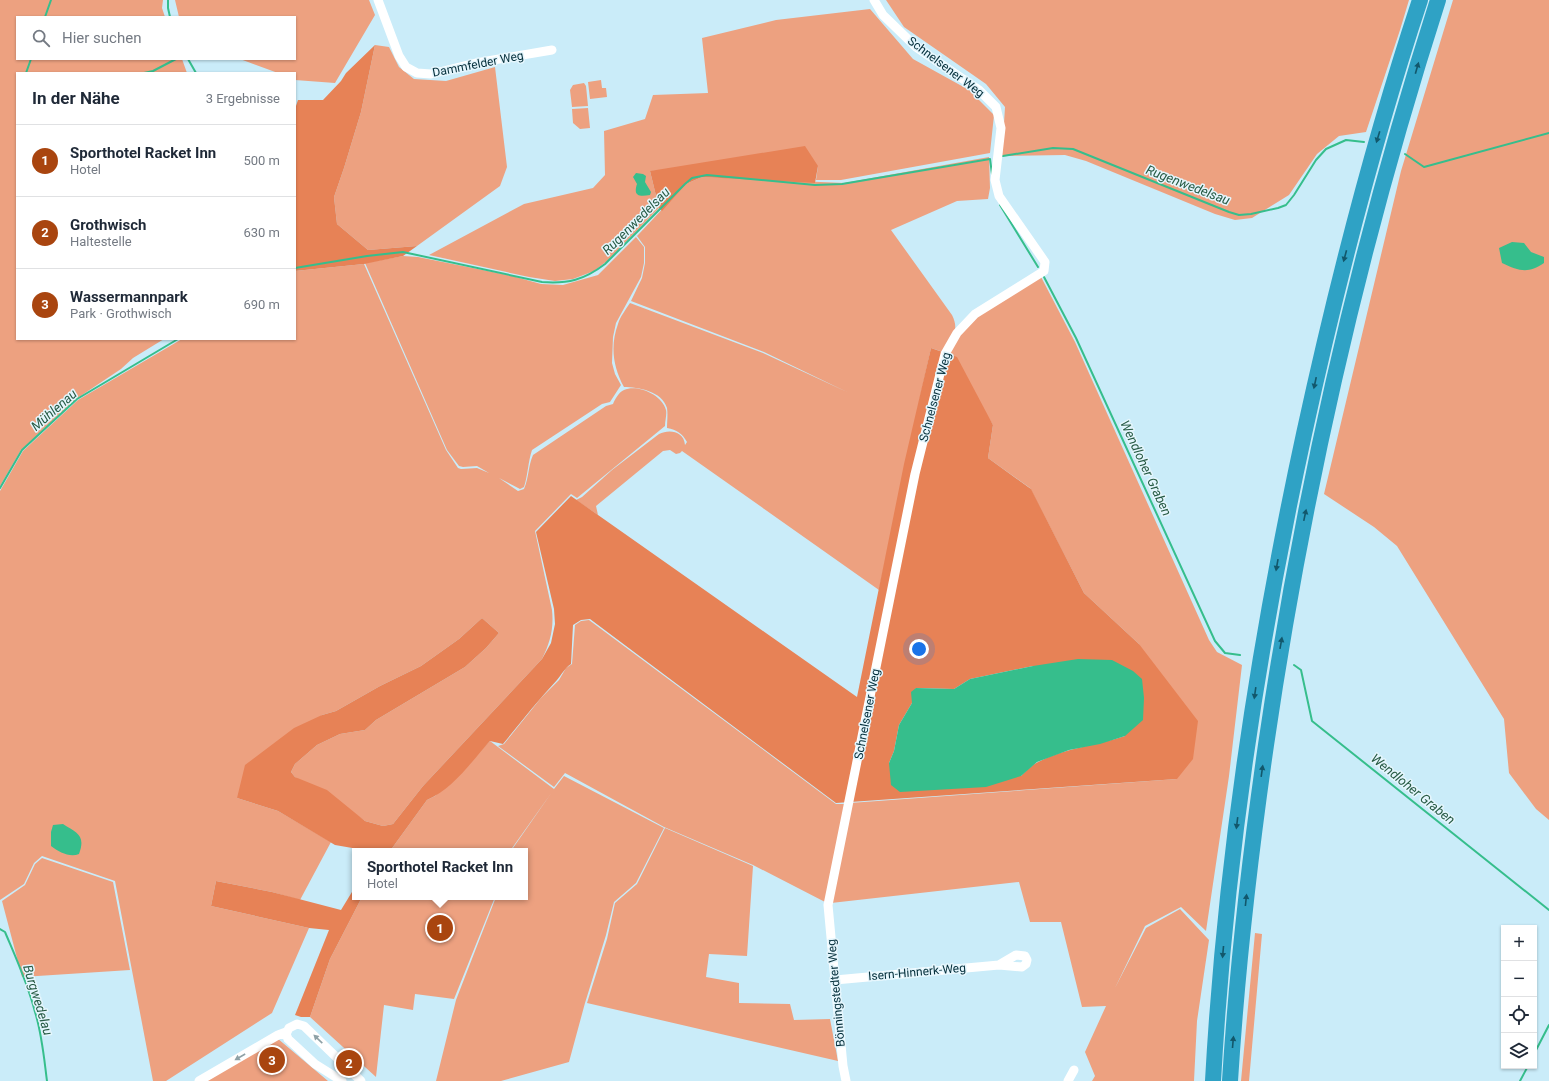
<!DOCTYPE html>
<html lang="de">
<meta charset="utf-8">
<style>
:root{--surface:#fff;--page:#f2f2f3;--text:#1f2937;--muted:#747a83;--line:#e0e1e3;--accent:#a9450f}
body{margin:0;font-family:Roboto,sans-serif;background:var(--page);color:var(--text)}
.controls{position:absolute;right:12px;bottom:12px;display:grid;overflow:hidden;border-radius:0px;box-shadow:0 1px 3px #0004}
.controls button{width:36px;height:36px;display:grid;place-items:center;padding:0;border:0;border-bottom:1px solid var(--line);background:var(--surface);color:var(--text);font:20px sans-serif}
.you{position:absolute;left:919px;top:649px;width:14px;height:14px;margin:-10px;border:3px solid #fff;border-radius:50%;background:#1a73e8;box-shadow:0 0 0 6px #1a73e833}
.badge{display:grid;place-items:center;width:26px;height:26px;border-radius:50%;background:var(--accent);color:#fff;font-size:13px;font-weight:700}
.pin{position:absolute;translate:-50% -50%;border:2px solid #fff;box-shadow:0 1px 4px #0006}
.popup{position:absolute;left:352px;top:848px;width:176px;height:52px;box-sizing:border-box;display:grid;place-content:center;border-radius:0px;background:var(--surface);filter:drop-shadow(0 1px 3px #0005);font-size:13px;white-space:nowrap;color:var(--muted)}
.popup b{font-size:15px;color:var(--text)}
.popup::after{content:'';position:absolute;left:50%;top:100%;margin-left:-8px;border:8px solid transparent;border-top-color:var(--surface)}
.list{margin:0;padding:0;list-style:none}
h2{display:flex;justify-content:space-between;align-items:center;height:52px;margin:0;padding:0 16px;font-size:17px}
h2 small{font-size:13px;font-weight:400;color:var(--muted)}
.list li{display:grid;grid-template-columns:26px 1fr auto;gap:12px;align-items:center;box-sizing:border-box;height:72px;padding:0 16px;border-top:1px solid var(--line)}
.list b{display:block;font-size:15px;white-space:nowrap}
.list p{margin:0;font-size:13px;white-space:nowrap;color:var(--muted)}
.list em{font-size:13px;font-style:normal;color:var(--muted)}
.icon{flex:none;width:22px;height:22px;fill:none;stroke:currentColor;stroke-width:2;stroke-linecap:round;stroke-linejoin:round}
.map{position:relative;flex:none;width:1549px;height:1081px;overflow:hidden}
.search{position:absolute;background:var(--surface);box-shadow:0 1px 3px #0004;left:16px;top:16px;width:280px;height:44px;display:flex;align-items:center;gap:10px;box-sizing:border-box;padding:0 14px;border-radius:0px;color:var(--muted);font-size:15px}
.panel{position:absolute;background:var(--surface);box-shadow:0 1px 3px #0004;left:16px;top:72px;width:280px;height:268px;border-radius:0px}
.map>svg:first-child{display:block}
</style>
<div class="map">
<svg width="1549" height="1081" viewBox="0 0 1549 1081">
<rect width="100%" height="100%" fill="#caecf9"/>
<path fill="#eda180" d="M0,0H163L162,8L165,17H17V59H182L187,73H17V339H164L133,358L121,369L76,399L21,450L0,486Z
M175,0H369L375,15L335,83L295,80V73H278L240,59H295V17H179Z
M886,0H1409L1400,30L1366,132L1339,136L1317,154L1289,195L1252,218L1235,220L1215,214L1086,161L1065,155L1002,156L1005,107L986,84L904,27Z
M1453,0H1549V820L1536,809L1509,773L1504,719L1397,546L1374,527L1324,494L1401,171Z
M870,9L913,59L969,90L994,115L990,153L841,180H816L818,166L650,171L659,208L607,261L594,271L573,279L555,281L529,277L429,255L524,204L593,188L605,175L604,131L645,119L653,95L708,93L702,38L776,20Z
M375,45L389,47L399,67L414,79L446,81L495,67L507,167L500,186L417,246L368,250L337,224L334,197L344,168L361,112Z
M601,80L602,88H606L607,97L590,99L588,82Z
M584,83L586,86L588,106L572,107L570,90L573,85Z
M588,108L590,128L580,129L573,123L572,109Z
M989,157L990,188L988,199L957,201L891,230L952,315C960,331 952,338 943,352L931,348L914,425L879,590L682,451L680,453L676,454L670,450L663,451L596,506L598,515L576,500L582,497L612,470L659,434C669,429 684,431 685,445L687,442C682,433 677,430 667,428C667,422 668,414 667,408C662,391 638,387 624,387C613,367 610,346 618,324C620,317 626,309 630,303L763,353L847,392L764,352L631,301L642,278L645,263V247L637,236L686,184L702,177L844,183Z
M636,237L644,247V263L641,277L616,323L613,337L612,363L615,374L621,385L610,402L602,404L532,450C528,462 528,474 524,487L520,489L499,478L518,491L524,489C529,478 528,466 533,455L606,406L613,404C615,399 619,392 624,390C638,384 662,395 666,410C667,414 665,421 665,426L577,498L571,494L535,531L552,610C554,629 550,643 542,659L423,786L393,824L383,826L365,821L348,809L295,777L291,772L295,764L317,745L340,734L365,730L376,720L465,667L486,648L499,633L482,618L459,639L421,666L380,686L336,711L322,715L237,798L278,811L331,842L300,900L272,892L216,881L211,906L309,928L272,1013L166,1081H153L115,881L42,856L34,863L24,884L0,900V491L23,451L78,400L182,339H295V271L364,264L446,450L458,468L461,469L477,468L489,473L477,466L463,467L459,466L447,450L365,263L403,256L418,257L512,276L541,284L563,285L598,275Z
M1040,275L1075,342L1209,640L1217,652L1242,665L1229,776L1206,931L1181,907L1145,926L1115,988L1146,928L1180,909L1209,940L1197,1021L1194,1081H1092L1095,1076L1085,1052L1106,1006L1082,1007L1061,922H1030L1019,882L831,903L850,803L1177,779L1139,644L1084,593L1030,488L988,458L993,425L948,354L958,334L977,315Z
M589,620L836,804H847L827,903L753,865L664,827L565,773L554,787L498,746L504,744L541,698L559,680L566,668L572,664L575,625L581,621Z
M490,741L554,789L564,776L664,828L636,883L614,902L606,935L585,1003L569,1062L501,1081H436L456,1000L496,897H525V851H512L513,848L552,792L510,851H390L427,800L435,796Z
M665,828L753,866L747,956L709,954L706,977L739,983V1003L790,1004L794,1020L830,1019L838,1061L587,1003L607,939L615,903L637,884Z
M42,858L113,882L130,970L22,977L2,901L25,885L35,864Z
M362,897H495L454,999L415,994L413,1010L384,1005L376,1077L310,1017L330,959Z
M1255,933L1262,934L1249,1081H1241Z
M277,1038L328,1081H207Z"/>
<path fill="#e78256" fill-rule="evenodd" d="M375,45L361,112L344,168L334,197L337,224L368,250L417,246L403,256L364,264L295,271V109L298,100H323L341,81L346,73Z
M805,146L818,166L815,183L702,177L686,184L662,211L659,208L650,171Z
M931,348L957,357L993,425L988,458L1031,489L1084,593L1139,644L1198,721L1193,759L1177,779L836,803L590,619L581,620L573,625L571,664C565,668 562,674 557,680C538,700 521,722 503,744L490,741C471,762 453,789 427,800L390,851H360L358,849L335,845L278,811L237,798L245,765L294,728L322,715L336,711L380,686L421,666L459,639L482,618L499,633L486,648L465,667L376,720L365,730L340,734L317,745L295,764L291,772L295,777L327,790L365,821L383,826L393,824L423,786L542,659L551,643L555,624L554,609L536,532L571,496L857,697L904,464ZM1033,666L1125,736C1097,745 1065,748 1038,762C1032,765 1026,771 1021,776L889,763L894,751L899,725L912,703L916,688L954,689L970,679Z
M216,881L272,892L341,910L355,887V897H362L330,959L310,1017H301L295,1015L329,930L309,928L211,906Z"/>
<path fill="#36be8c" d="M636,173L643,174L646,176L645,182L651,192L650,195C639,197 633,196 637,184L633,177Z
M1512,242L1524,243L1531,252L1544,257V263C1528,274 1519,271 1502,263L1499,248Z
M1078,659L1112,660L1133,671L1142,679L1144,698L1143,720L1125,736L1100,744L1069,750L1037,762L1021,776L986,787L900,792L891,785L889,763L894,751L899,725L912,703L911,692L916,688L954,689L970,679L1033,666Z
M63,824C77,833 86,835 79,854C70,858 59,852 51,846V832L53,825Z"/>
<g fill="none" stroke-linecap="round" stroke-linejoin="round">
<path stroke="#36be8c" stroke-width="2" d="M168,0V8L170,17
M45,17L51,0
M188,59L196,73
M26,73L31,59
M144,73L153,71L176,59
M1405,154L1424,167L1549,133
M1003,156L1053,148L1073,149L1229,212L1239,215L1251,214L1278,208L1286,205L1294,195L1316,160L1326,149L1346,140L1364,142
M1000,205L1038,267
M295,268L367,256L403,252L542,282C568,284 584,280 605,264L685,184L692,178L707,175L815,185L842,184L990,159L992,174
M1044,277L1076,338L1215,641L1225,653L1240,655
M0,488L22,450L77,399L178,339
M1294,665L1301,670L1312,721L1549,910
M0,929L5,932C16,958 28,984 35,1012C42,1034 44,1058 47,1081
M1534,1054L1549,1025
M1520,1081L1528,1066"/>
<path stroke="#fff" stroke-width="9" d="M378,0L399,56L406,67L417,73L431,74L476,63L552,50
M835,980L999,965L1022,967L1026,964L1027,960L1025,956L1016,955L999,965
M199,1081L278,1035L286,1032
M342,1081L315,1064L288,1039L286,1034L289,1028L297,1024L304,1026L361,1081
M846,1081L843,1066L828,905L915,474L945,354L957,333L975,314L1044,271L1045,262L999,196L995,180L1001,128L996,107L979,90L916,47L883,15L874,0
M1068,1081L1074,1070"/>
<path stroke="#2fa2c5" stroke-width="16" d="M1213,1081C1225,863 1258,646 1304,434C1336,287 1373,142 1420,0
M1230,1081C1237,968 1250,856 1266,745C1303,492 1360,243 1438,0"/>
</g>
<defs><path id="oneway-solid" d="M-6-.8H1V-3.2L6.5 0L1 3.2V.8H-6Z"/></defs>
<g fill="#12576b">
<use href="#oneway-solid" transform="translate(1417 68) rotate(-74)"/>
<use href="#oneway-solid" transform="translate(1378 137) rotate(107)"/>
<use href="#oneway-solid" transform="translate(1345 256) rotate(105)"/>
<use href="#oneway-solid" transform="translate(1315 383) rotate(102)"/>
<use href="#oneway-solid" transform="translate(1305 515) rotate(-78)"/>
<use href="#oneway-solid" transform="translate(1277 565) rotate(100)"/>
<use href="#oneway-solid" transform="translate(1281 643) rotate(-80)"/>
<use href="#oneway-solid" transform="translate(1255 693) rotate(98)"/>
<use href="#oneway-solid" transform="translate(1262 771) rotate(-82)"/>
<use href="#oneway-solid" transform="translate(1237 823) rotate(97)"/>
<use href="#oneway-solid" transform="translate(1246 900) rotate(-84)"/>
<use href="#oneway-solid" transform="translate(1223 952) rotate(95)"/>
<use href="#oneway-solid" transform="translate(1233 1042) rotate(-85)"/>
</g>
<g fill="#8ea1a6">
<use href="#oneway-solid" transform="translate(318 1039) rotate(-136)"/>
<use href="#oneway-solid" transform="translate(240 1057) rotate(150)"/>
</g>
<g text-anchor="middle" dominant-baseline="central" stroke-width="3" stroke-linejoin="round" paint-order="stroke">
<g font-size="12" fill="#032e3a" stroke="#e5f6fd">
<text transform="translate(478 64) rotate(-11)">Dammfelder Weg</text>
<text transform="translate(946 67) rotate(37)">Schnelsener Weg</text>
<text transform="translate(935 397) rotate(-75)">Schnelsener Weg</text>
<text transform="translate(867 714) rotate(-79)">Schnelsener Weg</text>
<text transform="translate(917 972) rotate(-5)">Isern-Hinnerk-Weg</text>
<text transform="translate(836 993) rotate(-95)">Bönningstedter Weg</text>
</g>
<g font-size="13" font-style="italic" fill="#265a44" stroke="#e5f6fd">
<text transform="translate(1188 185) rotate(21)">Rugenwedelsau</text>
<text transform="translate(636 221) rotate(-45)">Rugenwedelsau</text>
<text transform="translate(54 410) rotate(-41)">Mühlenau</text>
<text transform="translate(1146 468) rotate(65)">Wendloher Graben</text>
<text transform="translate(1413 789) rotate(39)">Wendloher Graben</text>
<text transform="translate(38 1000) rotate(73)">Burgwedelau</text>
</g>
</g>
</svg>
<div class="controls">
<button>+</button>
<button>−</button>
<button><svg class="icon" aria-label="locate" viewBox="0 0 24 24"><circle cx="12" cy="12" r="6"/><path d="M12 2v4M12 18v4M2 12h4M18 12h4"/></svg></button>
<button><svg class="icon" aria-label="layers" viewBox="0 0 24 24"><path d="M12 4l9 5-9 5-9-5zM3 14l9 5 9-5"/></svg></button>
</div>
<div class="you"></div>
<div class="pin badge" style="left:440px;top:928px">1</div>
<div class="popup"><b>Sporthotel Racket Inn</b>Hotel</div>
<div class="pin badge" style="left:349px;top:1063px">2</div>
<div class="pin badge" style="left:272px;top:1060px">3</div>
<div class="search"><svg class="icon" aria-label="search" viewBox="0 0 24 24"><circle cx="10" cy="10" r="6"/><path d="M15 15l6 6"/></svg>Hier suchen</div>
<section class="panel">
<h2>In der Nähe<small>3 Ergebnisse</small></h2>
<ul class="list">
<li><span class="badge">1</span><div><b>Sporthotel Racket Inn</b><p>Hotel</p></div><em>500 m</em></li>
<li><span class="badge">2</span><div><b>Grothwisch</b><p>Haltestelle</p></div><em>630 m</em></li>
<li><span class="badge">3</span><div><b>Wassermannpark</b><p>Park · Grothwisch</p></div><em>690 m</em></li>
</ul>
</section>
</div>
